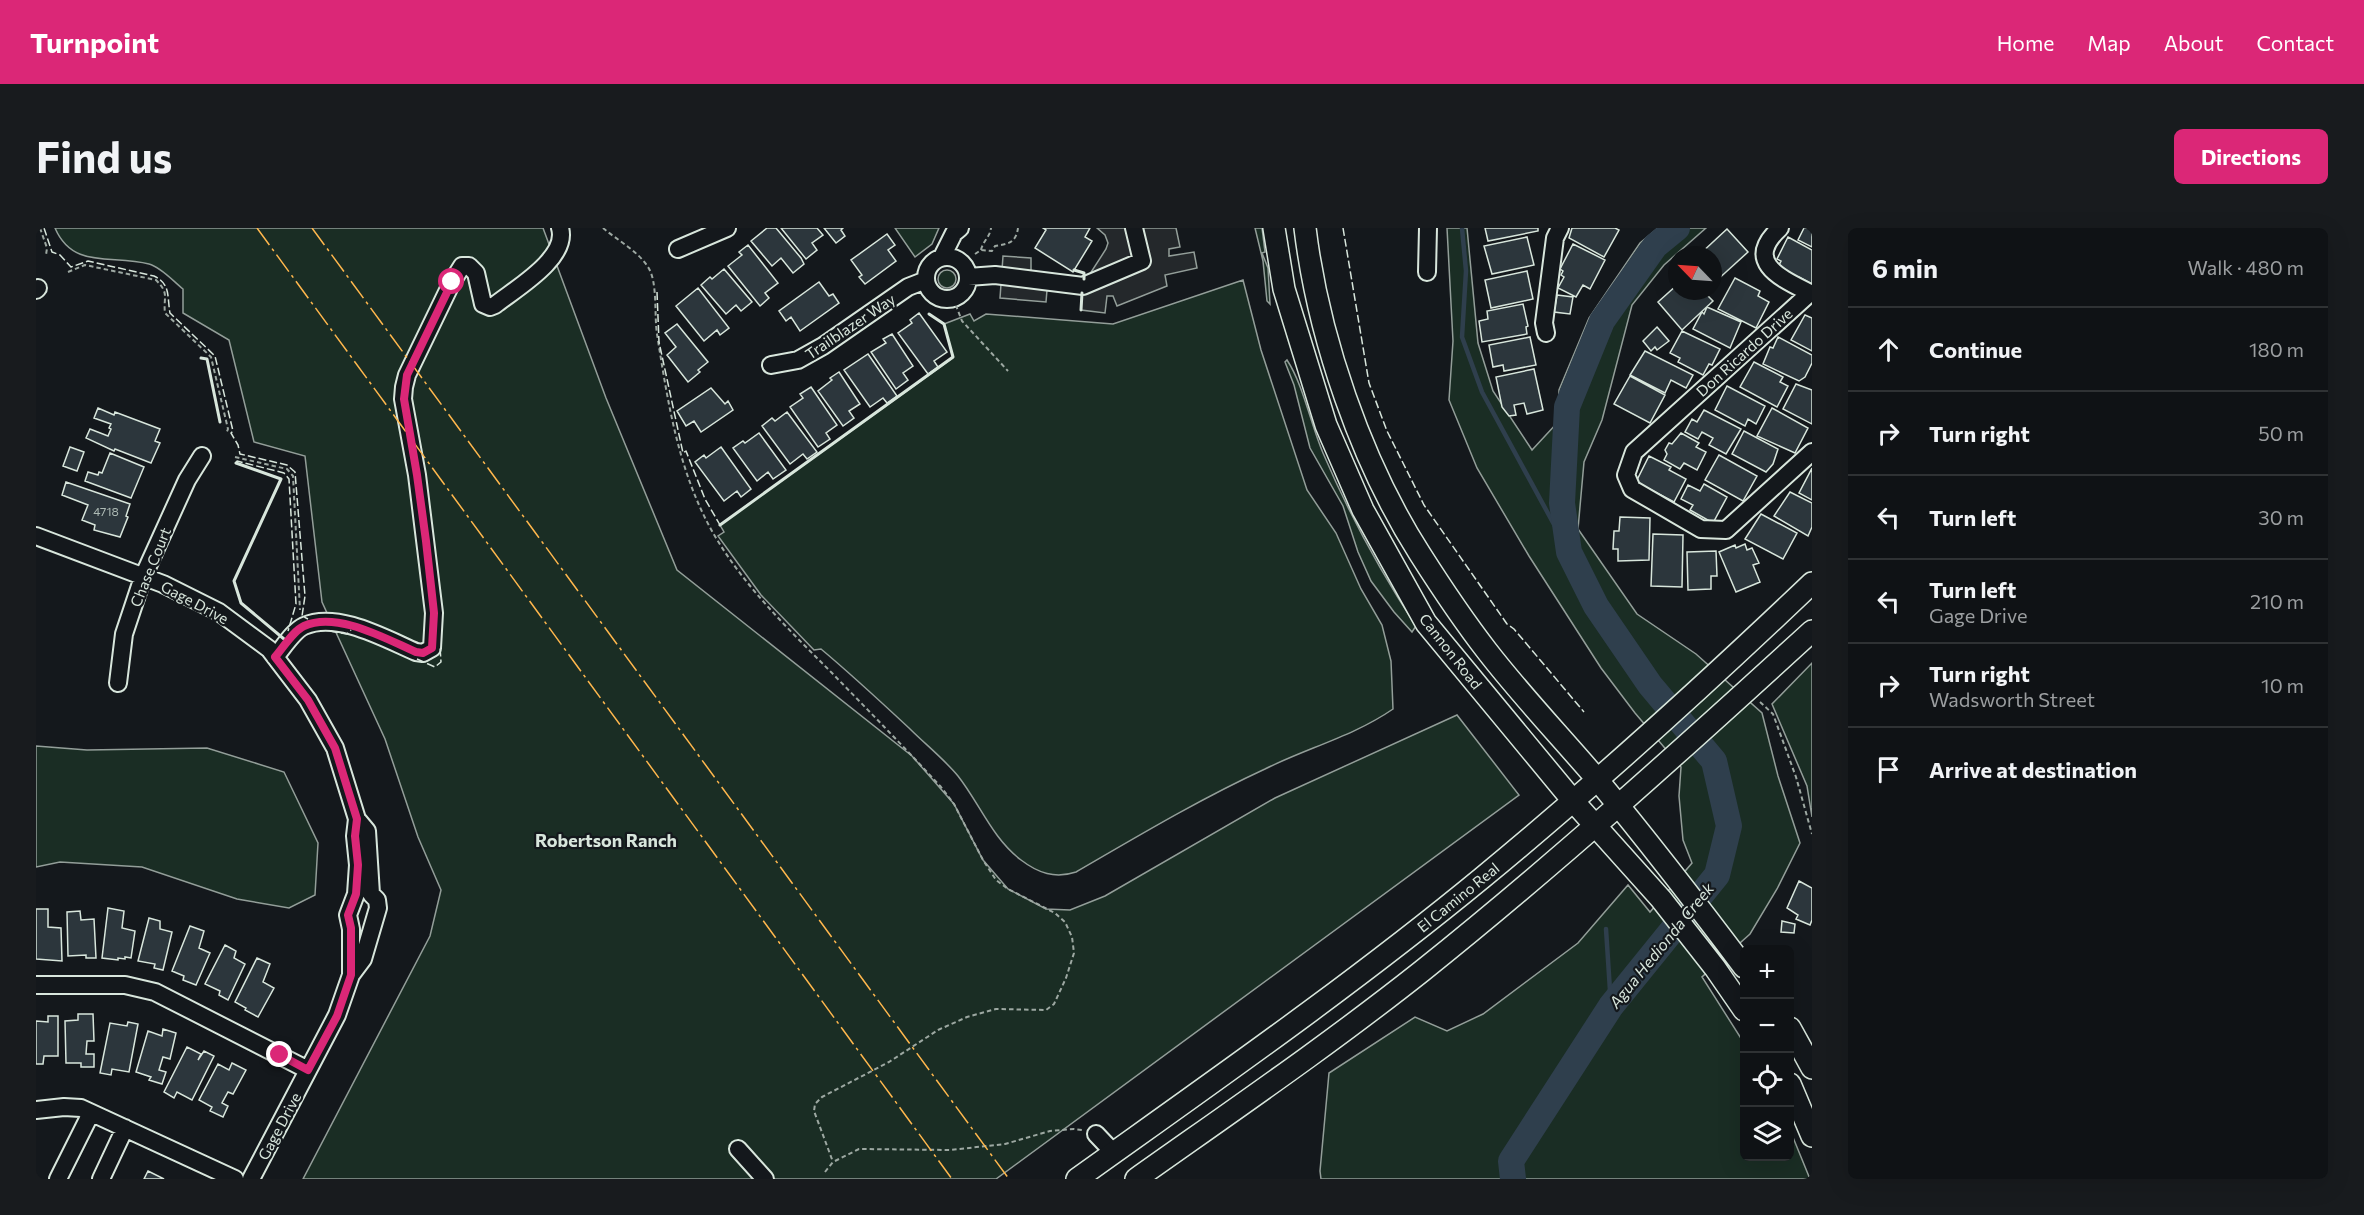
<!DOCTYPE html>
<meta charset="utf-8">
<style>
:root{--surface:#0f1215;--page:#181b1e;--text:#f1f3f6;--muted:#9b9ea0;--line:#2f3234;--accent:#db2777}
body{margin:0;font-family:Commissioner,sans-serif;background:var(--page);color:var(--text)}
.controls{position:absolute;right:18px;bottom:18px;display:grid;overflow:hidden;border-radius:9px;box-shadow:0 6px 24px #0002}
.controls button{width:54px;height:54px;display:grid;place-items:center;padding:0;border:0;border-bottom:2px solid var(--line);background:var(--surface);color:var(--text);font:30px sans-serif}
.compass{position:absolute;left:1632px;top:18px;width:54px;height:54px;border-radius:50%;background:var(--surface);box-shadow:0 6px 24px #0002;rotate:295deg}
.stop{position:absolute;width:18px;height:18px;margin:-14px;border:4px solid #db2777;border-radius:50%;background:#fff}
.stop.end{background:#db2777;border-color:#fff;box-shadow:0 2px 6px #0008}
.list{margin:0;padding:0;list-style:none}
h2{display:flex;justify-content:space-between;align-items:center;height:78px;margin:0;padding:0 24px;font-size:26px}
h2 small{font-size:20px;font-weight:400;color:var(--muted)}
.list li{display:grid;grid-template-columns:39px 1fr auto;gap:18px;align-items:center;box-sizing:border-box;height:84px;padding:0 24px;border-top:2px solid var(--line)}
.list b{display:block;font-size:22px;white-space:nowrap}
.list p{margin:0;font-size:20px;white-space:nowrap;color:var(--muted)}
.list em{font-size:20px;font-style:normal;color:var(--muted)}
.icon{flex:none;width:33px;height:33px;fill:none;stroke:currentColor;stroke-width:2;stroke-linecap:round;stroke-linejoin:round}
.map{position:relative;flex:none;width:1776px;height:951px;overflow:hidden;border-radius:9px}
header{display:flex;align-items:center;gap:36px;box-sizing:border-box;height:84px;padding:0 30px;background:var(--accent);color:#fff}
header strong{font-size:28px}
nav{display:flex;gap:33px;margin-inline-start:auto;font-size:21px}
.intro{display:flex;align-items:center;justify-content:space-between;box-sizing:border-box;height:144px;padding:0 36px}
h1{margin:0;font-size:42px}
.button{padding:15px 27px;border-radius:9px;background:var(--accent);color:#fff;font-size:21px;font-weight:700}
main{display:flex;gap:36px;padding:0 36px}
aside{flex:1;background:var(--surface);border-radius:9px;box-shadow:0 6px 24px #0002}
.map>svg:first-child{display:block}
</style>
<header>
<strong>Turnpoint</strong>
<nav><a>Home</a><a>Map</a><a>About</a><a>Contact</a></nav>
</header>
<div class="intro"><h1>Find us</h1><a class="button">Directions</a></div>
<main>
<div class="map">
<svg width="1776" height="951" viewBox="0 0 1776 951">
<rect width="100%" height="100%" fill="#14181c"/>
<path fill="#1a2d24" stroke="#939e99" stroke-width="1.5" d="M19,0H507L570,170L641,342L876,528L918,576L947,632L972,661L1010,681L1034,682L1069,668L1239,570L1421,487L1483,567L960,951H267L394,708L405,662L382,609L349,511L286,374L269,228L218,214L193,112L147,85V61C138,54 125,39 113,36C76,26 37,42 19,0Z
M859,0H903L896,16L879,29Z
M1219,0H1226L1229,24L1226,25L1232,40L1234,76L1231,73L1227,33Z
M1411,0H1431L1442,115L1457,163L1496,222L1522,194L1523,162L1553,90L1604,15L1622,0H1670L1628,37L1596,77L1566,192L1548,234L1542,301L1601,386L1660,426L1726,485L1742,548L1764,615L1741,661L1714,706L1666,749L1708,815V928H1754V902L1774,951H1285L1284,943L1293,845L1379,789L1411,803L1447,786L1542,715L1592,657L1614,684L1656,635L1647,612L1643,568L1645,539L1599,485L1565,440L1493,328L1441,240L1413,172L1417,113Z
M902 51a9 9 0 1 1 18 0a9 9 0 1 1-18 0Z
M1207,52L1225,122L1271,262L1300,305L1325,361L1346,397L1355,433L1357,481C1318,508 1271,520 1229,541C1164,571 1102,608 1040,644C1019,651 1002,645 985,632C956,610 944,576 922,548C908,531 889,516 873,500C844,473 815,446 785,421L778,422L725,367L682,308L688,304L684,297L917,130L908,96L934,86L938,93L950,86L1077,96Z
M1251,132C1267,156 1275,197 1287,225C1313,286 1344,343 1380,398L1376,404L1358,384L1335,353L1322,324L1307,278L1274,220L1258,157L1249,134Z
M1776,435V589L1771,558L1736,476Z
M0,518L51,522L171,520L248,544L282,615L279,667L253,680L201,671L106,639L24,634L0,639Z"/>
<path fill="#24282b" stroke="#939e99" stroke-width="1.5" d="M1061,0H1140L1144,19L1133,21V28L1158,24L1161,40L1129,47L1131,58L1081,78L1077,68H1071L1069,85L1045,82L1046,65L1011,62L1010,74L964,70L967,28L995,30V44L1048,51L1052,49L1070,21L1072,15L1069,7Z"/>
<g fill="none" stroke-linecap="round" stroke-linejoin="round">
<path stroke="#2f3f4d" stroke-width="4.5" d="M1426,0L1430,43L1426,109L1446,164L1533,324
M1570,701L1575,778"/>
<path stroke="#2f3f4d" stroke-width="26" d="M1477,951L1475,933L1575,778L1681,647L1693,598L1678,533L1614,457L1560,378L1533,324L1526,275L1531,179L1566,93L1619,18L1641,0"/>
</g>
<path fill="#2c363c" stroke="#d8e6dc" stroke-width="1.5" d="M731,0H740L765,30L768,36L757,45L745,30L736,38L715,13Z
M745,0H781L787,7L776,15L781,22L770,31Z
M788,0H807L805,2L809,8L800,15Z
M1007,0H1054L1049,9L1056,13L1037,44L999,20L1010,2Z
M1449,0H1502V3L1452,13Z
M1536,0H1579L1583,2L1568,29L1533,10Z
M1768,0H1776V19L1762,12Z
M1691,1L1712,24L1679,54L1677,52V27H1663Z
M851,6L859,17L852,22L860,33L829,56L823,49L826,47L815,32Z
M1491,9L1498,37L1456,46L1448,18Z
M1752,9L1776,22V56L1763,49L1762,52L1741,41L1745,33L1741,31Z
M1537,16L1569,32L1554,61L1547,57L1540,69L1522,60L1528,49L1525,47L1527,43L1524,41Z
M712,17L742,55L729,65L733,70L724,78L692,38L706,27L703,24Z
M688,41L716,74L705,83L700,77L690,86L665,57L674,49L676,51Z
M1491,43L1497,71L1455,80L1449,52Z
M1699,50L1724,63L1722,68L1733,74L1720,100L1682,81Z
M783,54L793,68L797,66L803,75L764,103L755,89L750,93L743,83Z
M1641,57V63H1667L1677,73L1646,102L1622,74Z
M662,60L693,100L684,107L681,102L668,113L640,78Z
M1521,67L1537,69L1534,86L1518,84Z
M1487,76L1492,98L1490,99L1491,106L1446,114L1443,93L1452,91L1451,83Z
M1671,79L1705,94L1694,120L1657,101L1666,84L1668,86Z
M883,85L911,124L898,133L902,139L892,146L862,105L876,95L874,92Z
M1769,87L1776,90V123L1755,112Z
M641,96L672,134L662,142L664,144L652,154L631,127L640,119L629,105Z
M1621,99L1633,113L1621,122L1619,119L1615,123L1607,113Z
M1646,103L1684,121L1676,137L1673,136L1667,147L1642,134L1644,130L1634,125Z
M856,106L877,138L867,145L872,152L860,161L835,124L850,115L847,111Z
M1494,109L1500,137L1468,143L1467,137L1457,139L1453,117Z
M1742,109L1776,127V135L1769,149L1763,153L1727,136L1734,119L1737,120Z
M1609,123L1657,147L1650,160L1635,152L1629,165L1594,147Z
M832,126L861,168L851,175L847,170L834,179L808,142Z
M1718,134L1747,149L1744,154L1752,158L1741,179L1704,159Z
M1498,141L1507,182L1491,186L1488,175L1478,177L1480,187L1473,188L1466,179L1460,149Z
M803,144L824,176L813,183L818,190L807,198L782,163L796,152L794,150Z
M1594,148L1629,167L1614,195L1578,176Z
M1760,156L1776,162V196L1747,181Z
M1691,158L1729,178L1720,196L1712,191L1709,198L1679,182Z
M775,159L801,197L790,205L794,211L782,219L754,179L767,170L764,166Z
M675,160L689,176L692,173L697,182L665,204L658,193L650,198L641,183Z
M62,180L78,187L79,184L124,201L119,213L124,215L115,235L79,221L78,223L50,210L54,201L72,208L75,201L73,200L75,196L58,190Z
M1736,180L1772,200L1759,225L1721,208Z
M1668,182L1705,201L1690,226L1673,217L1677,210L1666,204L1662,211L1649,204L1656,191L1661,194Z
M751,184L781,224L771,231L767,226L754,236L726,198L736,190L739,193Z
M1708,203L1742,221L1737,236L1730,244L1696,226Z
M723,205L750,242L737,251L732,244L721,253L697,220L707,213L709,215Z
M1645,205L1663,215L1660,219L1670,224L1661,242L1648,235L1644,241L1628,232L1631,226L1629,222L1633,215L1636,216Z
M34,219L48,224L41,243L27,238Z
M685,219L715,261L705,269L701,263L688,273L659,234L668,227L670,230Z
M74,225L108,239L95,270L49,253L52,244L62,247L63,244L66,245Z
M1683,227L1721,248L1707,273L1669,252Z
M1613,228L1635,239L1633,242L1650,251L1638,274L1600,254Z
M1776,240V272L1763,265Z
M30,254L94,276L90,288L92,289L84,309L58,302L59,297L46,292L52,277L26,267Z
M1668,256L1691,269L1677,295L1654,282L1657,277L1645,271L1652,257L1664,263Z
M1754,264L1776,275V299L1772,308L1738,288Z
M1725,286L1761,305L1747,331L1709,311Z
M1584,289L1614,290L1613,332L1582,333V321H1577L1578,303H1583Z
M1617,306L1647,307L1646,359L1615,358Z
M1709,316L1711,322L1716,320L1723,335L1717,337L1724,354L1700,364L1683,324L1699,317L1700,320Z
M1680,323L1681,348H1675V361L1652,362L1651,324Z
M1763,653L1776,660V692L1774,697L1760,691L1762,687L1751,680Z
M72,680L88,683L86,700L99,703L95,730L89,729V731L82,730V732L66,730Z
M0,681H12V699L25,700L26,733L0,731Z
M44,683L45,692L58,691L60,730H50V727L32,728L31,684Z
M113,690L124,693V701L136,704L127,742L118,740L119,736L102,733Z
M1746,693L1759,696L1758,705L1745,704Z
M154,698L168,703L163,720L174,725L160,757L147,752L148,748L136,743Z
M189,717L200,723L198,730L209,736L192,772L183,767L184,763L169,756Z
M221,730L234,736L227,754L238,760L222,789L209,782L210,780L199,774Z
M42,786H57L58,813H51L50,826H58V839H45V835H30L29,793L42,792Z
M12,788H22V828H8L7,836H0V793L12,794Z
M92,794L102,796L93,844L76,841L75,847L64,845L74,795L91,798Z
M127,801L140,805L134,831L127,829L123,842L130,844L126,856L113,852L115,849L100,844L112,803L126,808Z
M151,819L165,826L162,832L168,823L178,828L156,872L141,864L138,870L128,864Z
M196,835L210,842L197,866L192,864L186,875L192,878L187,889L174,883L176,879L163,872L182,836L193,842Z
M112,943L128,951H108Z"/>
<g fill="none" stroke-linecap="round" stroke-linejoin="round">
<defs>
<path id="minor" d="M1744,0C1706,35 1747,51 1776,66
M642,21L691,0
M906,29L918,5L924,0
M890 50a21 21 0 1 1 42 0a21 21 0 1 1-42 0Z
M1391,44L1392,0
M932,49L959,47L1047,58L1106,33L1098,0
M0,62L2,60
M1774,65L1598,224L1590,247L1596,261L1665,301L1690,302L1776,224
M1510,105L1508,95L1519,10L1524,0
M735,137L762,132L787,118L872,59L890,52
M0,308L127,356L183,384L233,421L272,472L299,520L321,591L331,603L335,666L341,672L342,680L327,731L315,747L301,787L215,951
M239,429C247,420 257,403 268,398C301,383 350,411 380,424L387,425L396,420L398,385L381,247L367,171L368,159L371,147L416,54L426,38H433L440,45L447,76L454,79L459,77C479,61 533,30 524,0
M82,455L88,406L107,349L151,252L166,228
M315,747V701L312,687L320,666L322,637L319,608L321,591
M0,757H89L119,764L272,842
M0,882L28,879L45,880L199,951
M1060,906L1078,925
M702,921L729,951
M22,951L55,885
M65,951L89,900"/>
<path id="major" d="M1238,0L1248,61L1290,197L1327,282L1390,395L1538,574L1625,671L1679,740L1708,782
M1269,0C1282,108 1325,234 1384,326C1405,359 1427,392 1451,423C1485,467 1524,508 1560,550C1611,612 1660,675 1708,739
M1754,800L1776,840
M1754,856L1776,908
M1041,951C1178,853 1316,757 1446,650C1560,556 1669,457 1776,355
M1100,951C1196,883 1294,816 1386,743C1521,635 1649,519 1776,403"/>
</defs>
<use href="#minor" stroke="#d8e6dc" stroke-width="20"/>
<use href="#major" stroke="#d8e6dc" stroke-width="24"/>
<path stroke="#9da8a2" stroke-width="2" stroke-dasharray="4.5 3" stroke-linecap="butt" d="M4,0L11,20L10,27
M567,0C581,12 602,23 612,39C622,54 618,87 621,106C632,176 643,248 680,310C710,360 754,403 795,444C832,482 869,520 905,559L918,576L947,632L960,652L972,661L1019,685L1029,694L1036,709L1038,725L1030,750L1018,776L1010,782L960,781L931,789L902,802L853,834L786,869L779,876L778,883L797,934
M945,22C947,13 954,9 955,0
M939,26L945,22L956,23L959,18C972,16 980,15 982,0
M32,44L49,37L120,52C134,66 127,69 129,85L175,129L192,201L190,206
M917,70L926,93L972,143
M199,229L251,241L257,248L264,382
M1724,474L1737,486L1760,549L1776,606
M789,944L797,934L823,921L914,922L969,916L1014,903L1038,901L1046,902"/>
<use href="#minor" stroke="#14181c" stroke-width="16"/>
<use href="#major" stroke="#14181c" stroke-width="21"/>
<path stroke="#d8e6dc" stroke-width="1.5" stroke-dasharray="8 3" stroke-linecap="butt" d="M8,0L16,24L24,27L35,39L52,33L118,48C135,56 131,69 134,85L179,128L197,203L195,205L202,217L204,226L251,237L259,244L269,368L266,388L272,391
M1307,0L1333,155L1351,203L1388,277L1471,396L1478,401L1548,484
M621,64L623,114L647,225L650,223L669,271L684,297
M200,235L201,233L248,245L253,251L260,376L252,403
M294,403L311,406L315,402
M381,431L399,439L405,434L404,419"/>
<path stroke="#d8e6dc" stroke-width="3" d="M1038,42L1048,45V51
M1045,82L1046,65
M165,130L171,131L184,194
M200,235L245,251L198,353L205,375L248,411
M684,297L917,129L908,96L893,86"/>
<path stroke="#ffb74d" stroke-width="1.5" stroke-dasharray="21 4.5 3 4.5" stroke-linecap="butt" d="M221,0L916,951
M276,0L973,951"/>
</g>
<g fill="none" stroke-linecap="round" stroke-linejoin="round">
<path stroke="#db2777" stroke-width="8" d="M244,827L272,842L301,788L315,747V700L312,687L320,666L322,637L319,608L321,591L299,520L272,472L239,429C247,420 257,403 268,398C301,383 350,411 380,424L387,425L396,420L398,385L390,313L381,247L368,171L371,147L416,54"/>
</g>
<g text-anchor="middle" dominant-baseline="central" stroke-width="4.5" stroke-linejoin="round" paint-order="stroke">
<g font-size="12" fill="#adbab4">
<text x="70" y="283">4718</text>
</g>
<g font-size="15" fill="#d8e6dc" stroke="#14181c">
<text transform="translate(814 98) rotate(-34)">Trailblazer Way</text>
<text transform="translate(1708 124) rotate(-42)">Don Ricardo Drive</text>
<text transform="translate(114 339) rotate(-68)">Chase Court</text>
<text transform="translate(159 374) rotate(28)">Gage Drive</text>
<text transform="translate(1415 423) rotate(52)">Cannon Road</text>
<text transform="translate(1422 669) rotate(-39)">El Camino Real</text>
<text transform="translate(243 898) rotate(-62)">Gage Drive</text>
</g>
<g font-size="16" font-style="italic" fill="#d8e6dc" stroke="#14181c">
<text transform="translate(1625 717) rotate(-51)">Agua Hedionda Creek</text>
</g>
<g font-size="18" font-weight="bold" fill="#d8e6dc" stroke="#14181c">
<text x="570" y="612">Robertson Ranch</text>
</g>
</g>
</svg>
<div class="controls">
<button>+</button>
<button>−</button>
<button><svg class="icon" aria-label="locate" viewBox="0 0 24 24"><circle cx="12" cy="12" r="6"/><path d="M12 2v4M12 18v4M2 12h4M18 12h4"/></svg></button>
<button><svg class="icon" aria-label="layers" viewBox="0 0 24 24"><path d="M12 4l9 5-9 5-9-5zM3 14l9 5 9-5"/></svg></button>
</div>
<svg class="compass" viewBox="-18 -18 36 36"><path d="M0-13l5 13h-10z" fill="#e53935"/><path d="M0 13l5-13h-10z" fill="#9b9ea0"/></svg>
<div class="stop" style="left:416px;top:54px"></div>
<div class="stop end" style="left:244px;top:827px"></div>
</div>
<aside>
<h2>6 min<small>Walk · 480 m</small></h2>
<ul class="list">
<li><svg class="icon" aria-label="ahead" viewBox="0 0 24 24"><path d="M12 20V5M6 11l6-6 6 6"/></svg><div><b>Continue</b></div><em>180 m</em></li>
<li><svg class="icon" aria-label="right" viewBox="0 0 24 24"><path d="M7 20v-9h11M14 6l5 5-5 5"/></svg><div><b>Turn right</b></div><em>50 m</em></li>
<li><svg class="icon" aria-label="left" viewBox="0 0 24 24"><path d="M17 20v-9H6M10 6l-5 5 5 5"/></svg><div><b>Turn left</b></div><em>30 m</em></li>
<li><svg class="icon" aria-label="left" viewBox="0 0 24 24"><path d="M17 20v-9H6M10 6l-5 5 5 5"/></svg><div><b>Turn left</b><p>Gage Drive</p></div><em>210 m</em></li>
<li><svg class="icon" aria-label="right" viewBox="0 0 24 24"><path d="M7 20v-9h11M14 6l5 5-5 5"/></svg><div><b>Turn right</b><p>Wadsworth Street</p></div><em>10 m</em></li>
<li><svg class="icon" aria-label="arrive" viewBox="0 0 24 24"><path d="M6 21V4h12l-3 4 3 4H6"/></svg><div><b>Arrive at destination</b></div></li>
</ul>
</aside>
</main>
